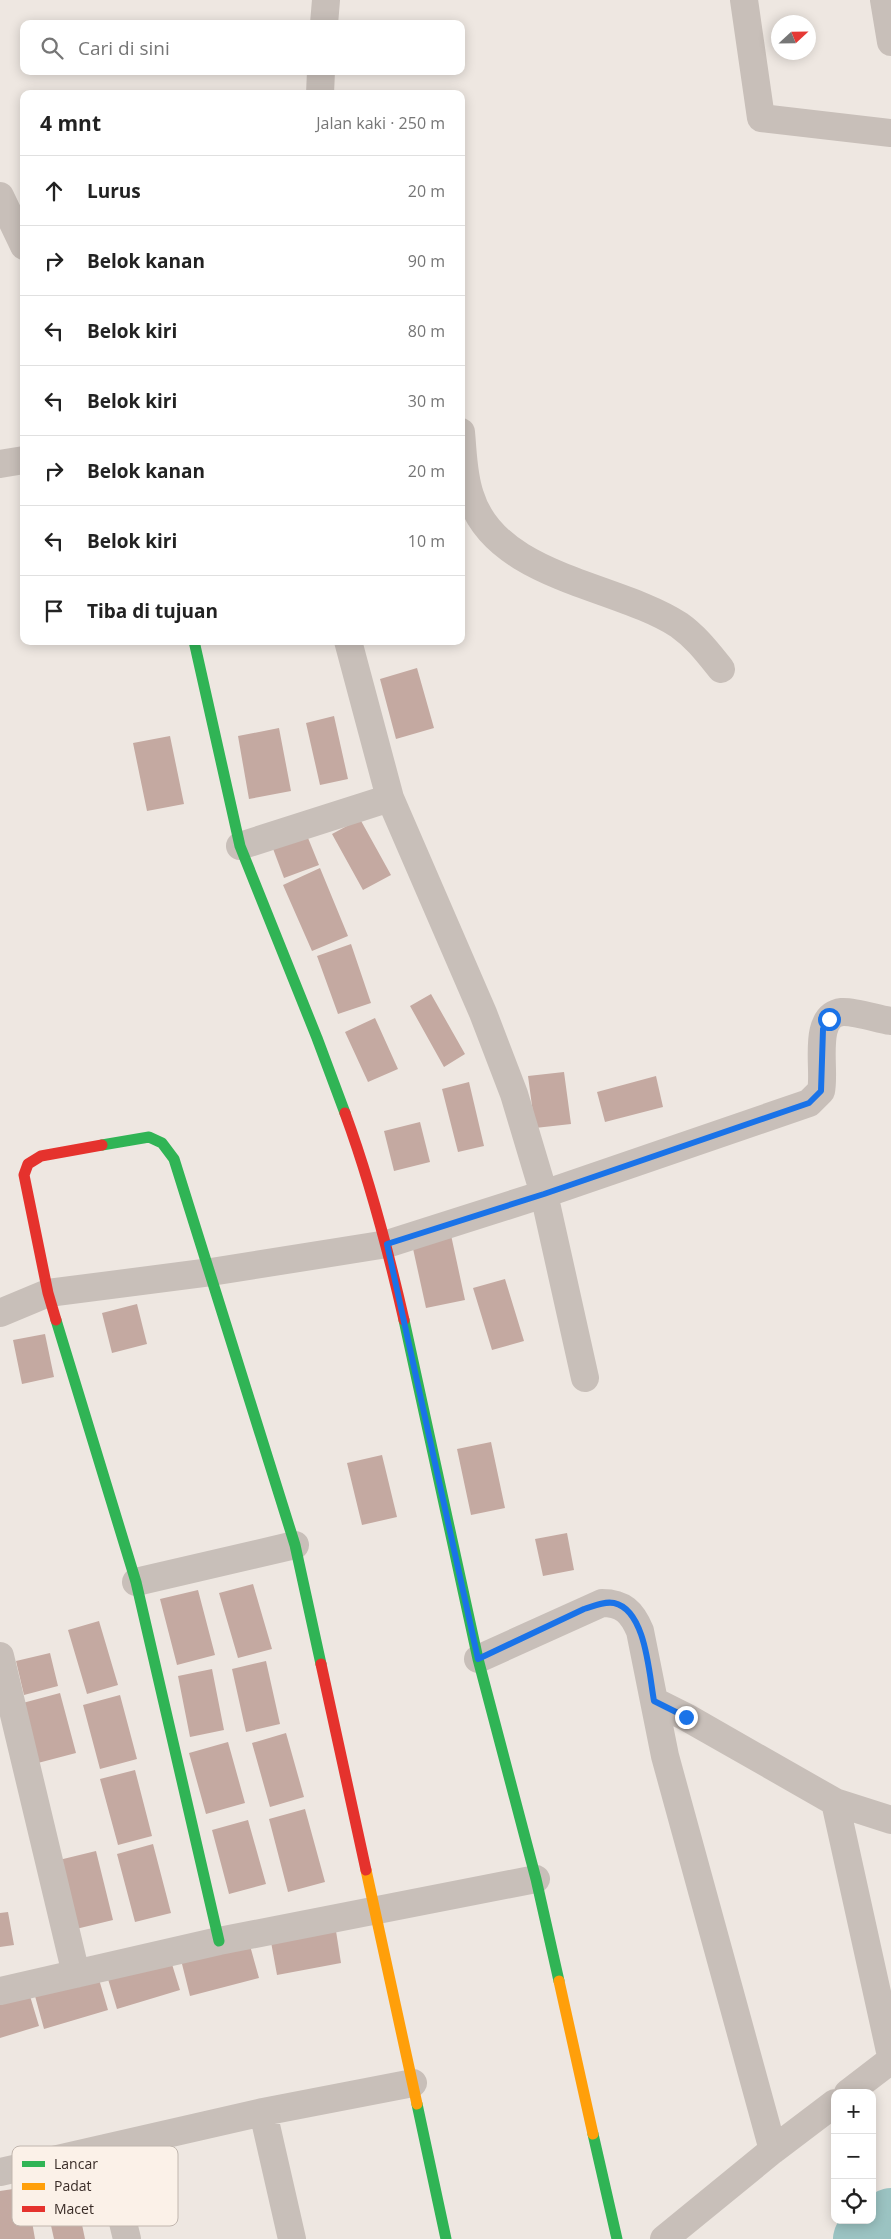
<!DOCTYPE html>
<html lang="id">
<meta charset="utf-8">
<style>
:root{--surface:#fff;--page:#f6f6f6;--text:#222;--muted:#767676;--line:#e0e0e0}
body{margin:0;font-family:"Open Sans",sans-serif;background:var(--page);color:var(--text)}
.controls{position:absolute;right:15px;bottom:15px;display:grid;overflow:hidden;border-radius:10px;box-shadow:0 2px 12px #0003}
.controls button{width:45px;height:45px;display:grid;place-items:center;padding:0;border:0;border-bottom:1px solid var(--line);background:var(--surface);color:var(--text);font:25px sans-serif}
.compass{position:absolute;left:771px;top:15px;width:45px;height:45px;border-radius:50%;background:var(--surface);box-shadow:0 2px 12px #0003;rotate:68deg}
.stop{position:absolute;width:15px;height:15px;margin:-11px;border:4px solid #1a73e8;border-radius:50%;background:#fff}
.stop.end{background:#1a73e8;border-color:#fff;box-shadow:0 1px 5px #0008}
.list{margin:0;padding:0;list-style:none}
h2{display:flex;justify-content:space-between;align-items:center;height:65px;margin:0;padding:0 20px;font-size:21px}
h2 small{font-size:16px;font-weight:400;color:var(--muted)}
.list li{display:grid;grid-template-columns:32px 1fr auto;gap:15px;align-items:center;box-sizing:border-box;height:70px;padding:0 20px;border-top:1px solid var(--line)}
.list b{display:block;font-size:19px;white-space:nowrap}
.list em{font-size:16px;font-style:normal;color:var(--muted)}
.icon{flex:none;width:28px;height:28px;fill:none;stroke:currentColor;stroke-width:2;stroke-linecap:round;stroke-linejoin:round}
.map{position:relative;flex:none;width:891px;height:2239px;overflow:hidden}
.search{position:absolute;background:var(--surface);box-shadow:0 2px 12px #0003;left:20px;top:20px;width:445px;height:55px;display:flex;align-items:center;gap:12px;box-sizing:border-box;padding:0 18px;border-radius:10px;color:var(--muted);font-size:19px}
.panel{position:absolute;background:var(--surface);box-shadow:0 2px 12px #0003;left:20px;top:90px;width:445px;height:555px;border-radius:10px}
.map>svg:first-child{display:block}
</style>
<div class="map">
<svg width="891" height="2239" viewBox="0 0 891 2239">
<rect width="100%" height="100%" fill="#eee7e1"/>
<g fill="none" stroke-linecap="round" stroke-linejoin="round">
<path stroke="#9bc3c2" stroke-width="62" d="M864,2239L891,2219"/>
</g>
<path fill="#c4a9a1" d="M417,668L434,728L396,739L380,679Z
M334,716L348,779L320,785L306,723Z
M279,728L291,791L249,799L238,736Z
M170,736L184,804L147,811L133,743Z
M360,819L391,875L363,890L332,834Z
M306,833L319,865L284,878L272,846Z
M320,868L348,936L312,951L283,885Z
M351,944L371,1003L338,1014L317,956Z
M431,994L465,1054L444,1067L410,1006Z
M375,1018L398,1069L368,1082L345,1032Z
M564,1072L571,1124L535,1128L528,1076Z
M656,1076L663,1107L605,1122L597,1092Z
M469,1082L484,1146L458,1152L442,1089Z
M420,1122L430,1162L394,1171L384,1131Z
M451,1235L465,1300L426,1308L412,1244Z
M505,1279L524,1341L492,1350L473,1288Z
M137,1304L147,1344L112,1353L102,1313Z
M45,1334L54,1377L22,1384L13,1340Z
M491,1442L505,1508L471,1515L457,1449Z
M382,1455L397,1517L362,1525L347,1463Z
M567,1533L574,1570L543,1576L535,1539Z
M253,1584L272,1649L238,1658L219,1593Z
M198,1590L215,1655L177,1665L160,1599Z
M99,1621L118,1685L87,1694L68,1630Z
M50,1653L58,1686L24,1695L16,1661Z
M266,1661L280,1724L246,1732L232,1669Z
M212,1669L224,1730L190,1737L178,1676Z
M60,1693L76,1753L34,1764L19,1704Z
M120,1695L137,1759L100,1769L83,1705Z
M286,1733L304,1797L270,1807L252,1743Z
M228,1742L245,1803L206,1814L189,1753Z
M135,1770L152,1836L118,1845L100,1779Z
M305,1809L325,1882L288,1892L269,1819Z
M248,1820L266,1884L229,1894L212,1830Z
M153,1844L171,1913L135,1922L117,1854Z
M96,1851L113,1920L76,1929L59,1860Z
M8,1912L14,1945L0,1947V1913Z
M336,1931L341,1963L277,1975L271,1942Z
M249,1942L259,1978L190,1996L181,1960Z
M171,1961L180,1990L117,2009L108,1979Z
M98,1976L108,2010L44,2029L35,1996Z
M30,1996L39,2026L0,2038V2005Z
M26,2187L35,2239H0V2191Z
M80,2215L85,2239H54L50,2221Z"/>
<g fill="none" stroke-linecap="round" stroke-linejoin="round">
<path stroke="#c8bfb9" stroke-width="28" d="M744,0L761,118L891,133
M884,0L891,42
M324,24L326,0
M320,94L321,71
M0,196L24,246
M461,432C463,453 463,475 470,495C495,578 616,584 679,625C696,637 708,653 721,669
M0,464L24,460
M348,641L390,798L483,1013L514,1094L544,1194L585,1378
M240,846L390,798
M0,1313L48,1293L211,1272L387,1244L544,1194L809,1103L821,1091C826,1070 811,1016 842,1012C854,1011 878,1019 891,1021
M136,1582L295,1545
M0,1656L76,1974
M478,1659L602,1603C623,1603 632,1612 640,1631L665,1756L773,2150
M654,1701L686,1717L835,1802L891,1820
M835,1802L891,2056
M0,1991L219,1941L536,1879
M848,2093L891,2060
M263,2112L292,2239
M105,2148L127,2239
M0,2172L263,2112L413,2083
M664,2239L773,2150L835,2103"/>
<path stroke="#30b455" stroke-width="11" d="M194,641L240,846L317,1038L345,1113
M102,1145L149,1137L162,1143L174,1159L295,1545L321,1664
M56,1320L136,1582L219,1941
M404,1320L478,1659L536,1879L559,1981
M417,2104L446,2239
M593,2134L617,2239"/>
<path stroke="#ff9f0a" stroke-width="11" d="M366,1870L417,2104
M559,1981L593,2134"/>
<path stroke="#e5322d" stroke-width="11" d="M345,1113C370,1181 388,1250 404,1320
M56,1320L48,1293L24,1175L28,1164L41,1156L102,1145
M321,1664L366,1870"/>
</g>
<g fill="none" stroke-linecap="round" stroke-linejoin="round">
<path stroke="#1a73e8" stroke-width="6" d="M686,1717L654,1701C649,1674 646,1610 614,1603C604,1601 594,1606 584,1609L478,1659L387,1244L544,1194L809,1103L821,1091L823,1029L829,1019"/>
</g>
<rect x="12" y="2146" width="166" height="80" rx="8" fill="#fbf1e8" stroke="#c1b6ae" stroke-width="1"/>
<rect x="22" y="2161" width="23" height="6" fill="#30b455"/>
<rect x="22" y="2183" width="23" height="7" fill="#ff9f0a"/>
<rect x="22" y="2206" width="23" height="6" fill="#e5322d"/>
<g font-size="14" fill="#392c27">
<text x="54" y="2169">Lancar</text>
<text x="54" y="2191">Padat</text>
<text x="54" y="2214">Macet</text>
</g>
</svg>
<div class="controls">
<button>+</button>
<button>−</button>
<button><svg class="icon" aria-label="locate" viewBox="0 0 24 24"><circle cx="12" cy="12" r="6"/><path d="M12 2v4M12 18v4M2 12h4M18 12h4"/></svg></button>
</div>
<svg class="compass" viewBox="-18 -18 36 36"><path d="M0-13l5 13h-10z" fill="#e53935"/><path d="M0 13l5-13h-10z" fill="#767676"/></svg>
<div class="stop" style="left:829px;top:1019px"></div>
<div class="stop end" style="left:686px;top:1717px"></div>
<div class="search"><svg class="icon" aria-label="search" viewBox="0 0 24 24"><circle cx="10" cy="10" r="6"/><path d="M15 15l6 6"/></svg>Cari di sini</div>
<section class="panel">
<h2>4 mnt<small>Jalan kaki · 250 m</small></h2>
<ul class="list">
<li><svg class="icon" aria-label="ahead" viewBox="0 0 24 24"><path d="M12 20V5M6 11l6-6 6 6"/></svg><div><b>Lurus</b></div><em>20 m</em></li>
<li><svg class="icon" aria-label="right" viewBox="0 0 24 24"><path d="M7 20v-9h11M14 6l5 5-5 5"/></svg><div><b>Belok kanan</b></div><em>90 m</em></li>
<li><svg class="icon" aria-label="left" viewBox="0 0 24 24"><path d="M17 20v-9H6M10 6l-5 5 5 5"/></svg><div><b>Belok kiri</b></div><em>80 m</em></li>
<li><svg class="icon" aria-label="left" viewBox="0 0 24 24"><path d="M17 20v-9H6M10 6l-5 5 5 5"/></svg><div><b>Belok kiri</b></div><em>30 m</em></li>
<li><svg class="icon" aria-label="right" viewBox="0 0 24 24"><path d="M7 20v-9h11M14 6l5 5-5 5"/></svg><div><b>Belok kanan</b></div><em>20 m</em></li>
<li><svg class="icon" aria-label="left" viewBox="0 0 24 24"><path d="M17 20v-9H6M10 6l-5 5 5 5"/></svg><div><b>Belok kiri</b></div><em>10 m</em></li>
<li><svg class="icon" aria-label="arrive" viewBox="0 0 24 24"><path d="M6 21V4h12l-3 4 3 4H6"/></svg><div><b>Tiba di tujuan</b></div></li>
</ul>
</section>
</div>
